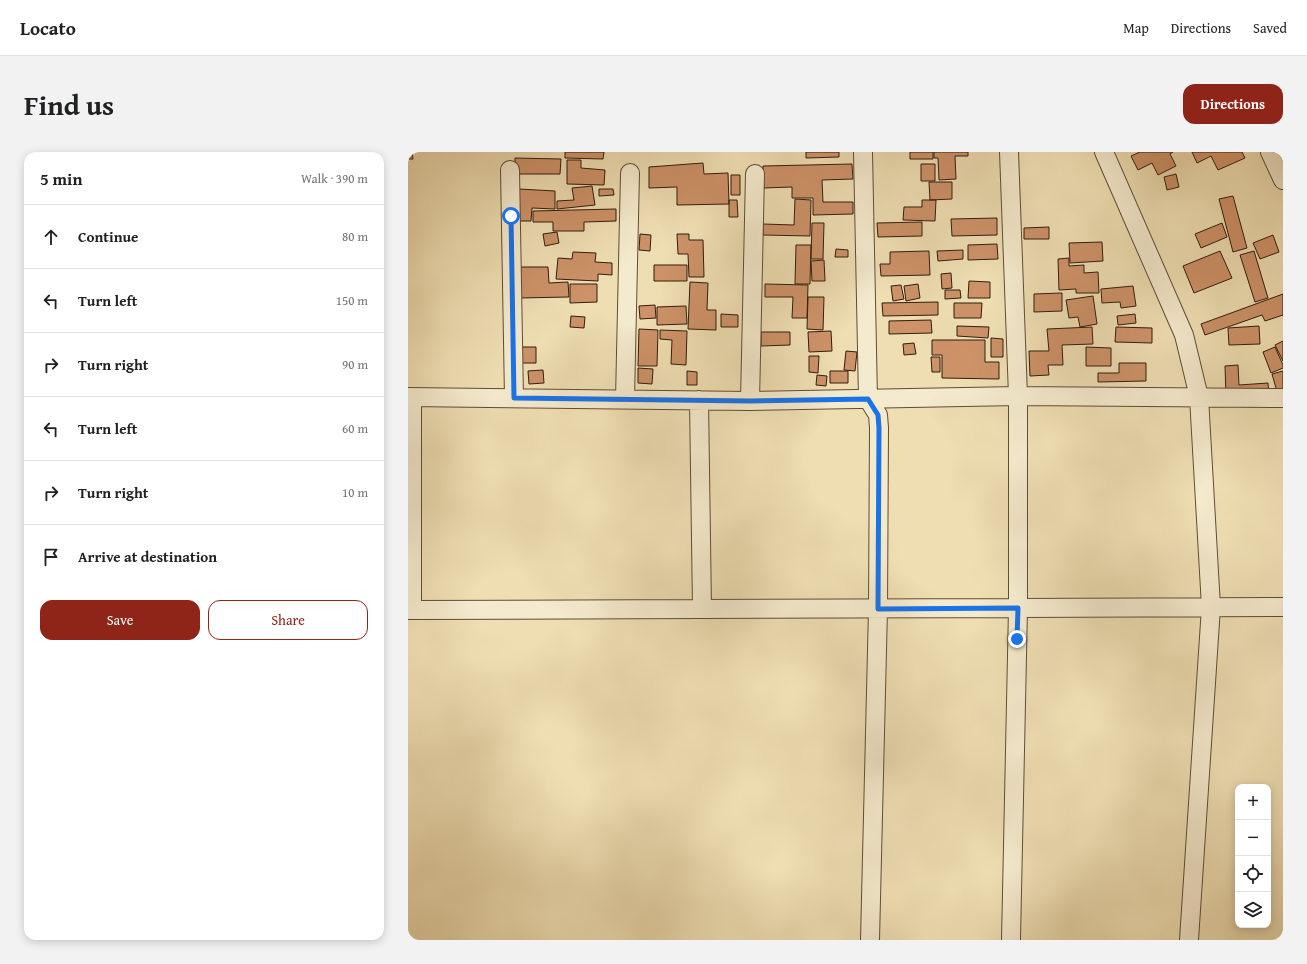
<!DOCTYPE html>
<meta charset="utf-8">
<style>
:root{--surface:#fff;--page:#f2f2f2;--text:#202124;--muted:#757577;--line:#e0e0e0;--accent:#8f2418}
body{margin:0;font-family:"Gentium Book Plus",serif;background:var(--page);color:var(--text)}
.controls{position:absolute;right:12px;bottom:12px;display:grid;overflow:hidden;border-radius:8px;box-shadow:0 2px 10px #0003}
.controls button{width:36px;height:36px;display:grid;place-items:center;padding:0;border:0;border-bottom:1px solid var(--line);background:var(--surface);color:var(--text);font:20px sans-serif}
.stop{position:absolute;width:12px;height:12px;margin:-9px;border:3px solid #1a73e8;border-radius:50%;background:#fff}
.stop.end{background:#1a73e8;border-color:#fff;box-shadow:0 1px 4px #0008}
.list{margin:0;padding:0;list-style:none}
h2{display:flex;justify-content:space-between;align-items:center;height:52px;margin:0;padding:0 16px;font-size:17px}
h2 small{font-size:13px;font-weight:400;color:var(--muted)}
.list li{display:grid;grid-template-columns:26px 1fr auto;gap:12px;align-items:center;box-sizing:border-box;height:64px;padding:0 16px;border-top:1px solid var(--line)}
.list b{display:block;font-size:15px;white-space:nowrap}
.list em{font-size:13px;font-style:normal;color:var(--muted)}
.actions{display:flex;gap:8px;padding:12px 16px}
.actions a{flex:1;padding:9px 0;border:1px solid var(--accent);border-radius:12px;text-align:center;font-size:14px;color:var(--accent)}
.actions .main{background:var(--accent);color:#fff}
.icon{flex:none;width:22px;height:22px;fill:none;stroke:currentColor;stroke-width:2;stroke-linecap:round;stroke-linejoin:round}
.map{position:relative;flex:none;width:875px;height:788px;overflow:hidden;border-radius:12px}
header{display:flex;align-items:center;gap:24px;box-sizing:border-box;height:56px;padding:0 20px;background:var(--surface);border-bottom:1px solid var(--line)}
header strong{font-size:19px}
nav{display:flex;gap:22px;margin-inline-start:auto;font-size:14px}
.intro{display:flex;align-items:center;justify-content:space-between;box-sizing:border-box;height:96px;padding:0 24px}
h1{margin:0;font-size:28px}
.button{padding:10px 18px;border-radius:12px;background:var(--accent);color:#fff;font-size:14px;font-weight:700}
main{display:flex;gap:24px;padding:0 24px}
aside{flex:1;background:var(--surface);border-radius:12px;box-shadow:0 2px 10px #0003}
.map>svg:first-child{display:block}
</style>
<header>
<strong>Locato</strong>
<nav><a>Map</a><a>Directions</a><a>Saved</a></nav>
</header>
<div class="intro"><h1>Find us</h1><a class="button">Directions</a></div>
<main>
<aside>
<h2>5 min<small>Walk · 390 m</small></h2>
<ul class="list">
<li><svg class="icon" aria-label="ahead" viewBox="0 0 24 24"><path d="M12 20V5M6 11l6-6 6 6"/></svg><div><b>Continue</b></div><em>80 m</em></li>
<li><svg class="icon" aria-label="left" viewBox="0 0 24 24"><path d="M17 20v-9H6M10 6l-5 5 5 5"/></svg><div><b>Turn left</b></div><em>150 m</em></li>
<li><svg class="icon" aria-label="right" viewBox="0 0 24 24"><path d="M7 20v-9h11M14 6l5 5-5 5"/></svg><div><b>Turn right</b></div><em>90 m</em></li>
<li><svg class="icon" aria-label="left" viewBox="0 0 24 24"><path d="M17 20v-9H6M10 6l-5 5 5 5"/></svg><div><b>Turn left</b></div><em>60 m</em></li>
<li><svg class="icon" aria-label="right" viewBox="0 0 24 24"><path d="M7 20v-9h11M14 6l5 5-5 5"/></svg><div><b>Turn right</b></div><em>10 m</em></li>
<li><svg class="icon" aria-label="arrive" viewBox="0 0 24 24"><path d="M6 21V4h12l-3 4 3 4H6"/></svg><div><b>Arrive at destination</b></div></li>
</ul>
<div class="actions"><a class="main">Save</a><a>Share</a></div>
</aside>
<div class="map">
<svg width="875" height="788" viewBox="0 0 875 788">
<rect width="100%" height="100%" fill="#eedeb2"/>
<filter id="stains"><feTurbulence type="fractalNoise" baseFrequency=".005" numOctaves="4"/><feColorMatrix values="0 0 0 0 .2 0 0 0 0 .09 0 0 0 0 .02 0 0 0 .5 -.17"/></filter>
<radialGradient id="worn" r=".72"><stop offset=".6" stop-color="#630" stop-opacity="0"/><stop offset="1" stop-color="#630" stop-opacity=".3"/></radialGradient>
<path fill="#cd9268" stroke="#311c0e" d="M0,0H4L5,7H0Z
M157,0H196L195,7L157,6Z
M398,0H431V5L398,6Z
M502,0H525V7H502Z
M526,0H560V4H547L548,27L531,28L530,6H526Z
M732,0H765L762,2L768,14L750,23L744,11L730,18L723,4Z
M784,0H834L837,6L810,18L803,4L789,11Z
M107,6L153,7L152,22H107Z
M159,8H173V16L197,18L196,33L159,32Z
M295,11L296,22L320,21L321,52L269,53V35L241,36V15Z
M444,12L445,27L414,28L415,50H445V62L405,63V46H384V35L355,36V14Z
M513,12H527V29H513Z
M768,22L771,35L759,38L756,25Z
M323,23H332V43H323Z
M521,30H544V47L522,48Z
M184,34L187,53L149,57V49L166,48L164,36Z
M111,37L147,39V57L124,56L123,69H110Z
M191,37H205L206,43L191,44Z
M825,44L839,96L825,100L811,47Z
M387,47L403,48L402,84L355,83V72L386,73Z
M321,48H329L330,65H321Z
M514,48H528L527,69L495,68L496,55H514Z
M208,57V69L176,70V79H145V70H125V59Z
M589,66V83L544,84L543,67Z
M514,70V84L470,85L469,71Z
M404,71H416L415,107H403Z
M814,71L819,85L793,96L787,82Z
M641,75V87H616V76Z
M149,80L151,91L137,94L135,82Z
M232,82L243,83L242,99L231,98Z
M269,82H281V88H295L296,125H281L280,102H270Z
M865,83L871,100L852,107L845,91Z
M694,90L695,109L662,111L661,91Z
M589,92L590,107L560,108V93Z
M388,93H403L402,132H387Z
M428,97L440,98V105H427Z
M555,98V107L530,109L529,99Z
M521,99L522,123L473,124L472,112H482V100Z
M812,99L824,126L786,141L775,114Z
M846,99L860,146L847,150L832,103Z
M165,100L188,101L187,110L204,111V123L190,122V129L148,127L150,106L164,107Z
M661,106V114L676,113V121L690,120L691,141H668V137L651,138L650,107Z
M416,108L417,129H404L403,109Z
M246,113H279V129H246Z
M111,115H140L141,131L160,130L161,145L111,146Z
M543,121L544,136L534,137L533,122Z
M561,129L582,130V146H560Z
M282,130L300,131L299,158H308V178L280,177Z
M162,132H189V150L162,151Z
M357,132L400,133L399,166H384L385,145H357Z
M510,132L512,146L498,149L496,134Z
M493,133L496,147L485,149L483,134Z
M725,134L728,154L713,156L712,150L694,151L693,137Z
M537,138H552L553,146L537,147Z
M654,141V159L626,160V142Z
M875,142V163L857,169L854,163L797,183L793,172Z
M685,144L689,172L672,175L670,165L661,166L658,148Z
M400,145H416L415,178L399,177Z
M530,150V163L475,164L474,151Z
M546,151H574L573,166H546Z
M247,153L248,166L232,167L231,154Z
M278,154L279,172L249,173V155Z
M313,162L330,163V175H313Z
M727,162L728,171L710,173L709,164Z
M163,164L177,165L176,176L162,175Z
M523,168L524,181L481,182V169Z
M549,174L581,175L580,186L549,184Z
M851,174L852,192L821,193L820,176Z
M684,175L685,192L654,193L655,213H640L641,223L622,224L621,199H641L639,177Z
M708,175L744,176V191L707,190Z
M231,177L250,178L249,214H230Z
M252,178L279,179L278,213L263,212L264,188L252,187Z
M423,179L424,199L401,200L400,180Z
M353,180H382V193L353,194Z
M583,186L595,187V205H583Z
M524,188H577V210H591V227L534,226V203H524Z
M875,189V209L867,193Z
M506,191L508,202L496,203L495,192Z
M114,195H128V211H114Z
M678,195L703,196V214H678Z
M867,195L875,213V216L863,221L855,200Z
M438,199L449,200L447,219L436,218Z
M401,204H411L410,221L401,220Z
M523,205H532V220H524Z
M711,211H738V229L690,230V221H711Z
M830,213L831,233L860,231L861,242L818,244L817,214Z
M230,216L245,217L244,232L230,231Z
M135,218L136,231L121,232L120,219Z
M279,219L289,220V233H279Z
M422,219H440V231H422Z
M875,219V241L870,243L864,222Z
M409,223L419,224L418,234L408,233Z"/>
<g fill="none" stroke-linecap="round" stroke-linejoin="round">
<defs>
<path id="minor" d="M455,0L460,247L470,263L471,276L470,457L462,788
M601,0L610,244V456L603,788
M696,0L776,183L791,245L803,455L781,788
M862,0L875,28
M102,18L106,246
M0,245L342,249L610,244L875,246
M4,246V458
M217,247L222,21
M291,248L294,457
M342,249L347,22
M0,458L875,455"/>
</defs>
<use href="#minor" stroke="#604c37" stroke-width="20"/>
<use href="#minor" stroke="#f4eacd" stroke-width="18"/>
</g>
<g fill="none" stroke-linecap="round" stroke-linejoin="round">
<path stroke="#1a73e8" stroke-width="5" d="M103,64L106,246L342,249L460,247L470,263L471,276L470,457L610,456L609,487"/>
</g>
<rect width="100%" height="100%" filter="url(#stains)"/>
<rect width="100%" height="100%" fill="url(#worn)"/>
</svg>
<div class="controls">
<button>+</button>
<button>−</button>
<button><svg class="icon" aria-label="locate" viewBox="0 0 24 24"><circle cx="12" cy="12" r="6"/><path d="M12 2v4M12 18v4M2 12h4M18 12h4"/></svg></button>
<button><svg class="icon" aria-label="layers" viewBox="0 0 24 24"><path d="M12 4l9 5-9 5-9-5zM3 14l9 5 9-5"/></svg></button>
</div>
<div class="stop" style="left:103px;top:64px"></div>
<div class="stop end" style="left:609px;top:487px"></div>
</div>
</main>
